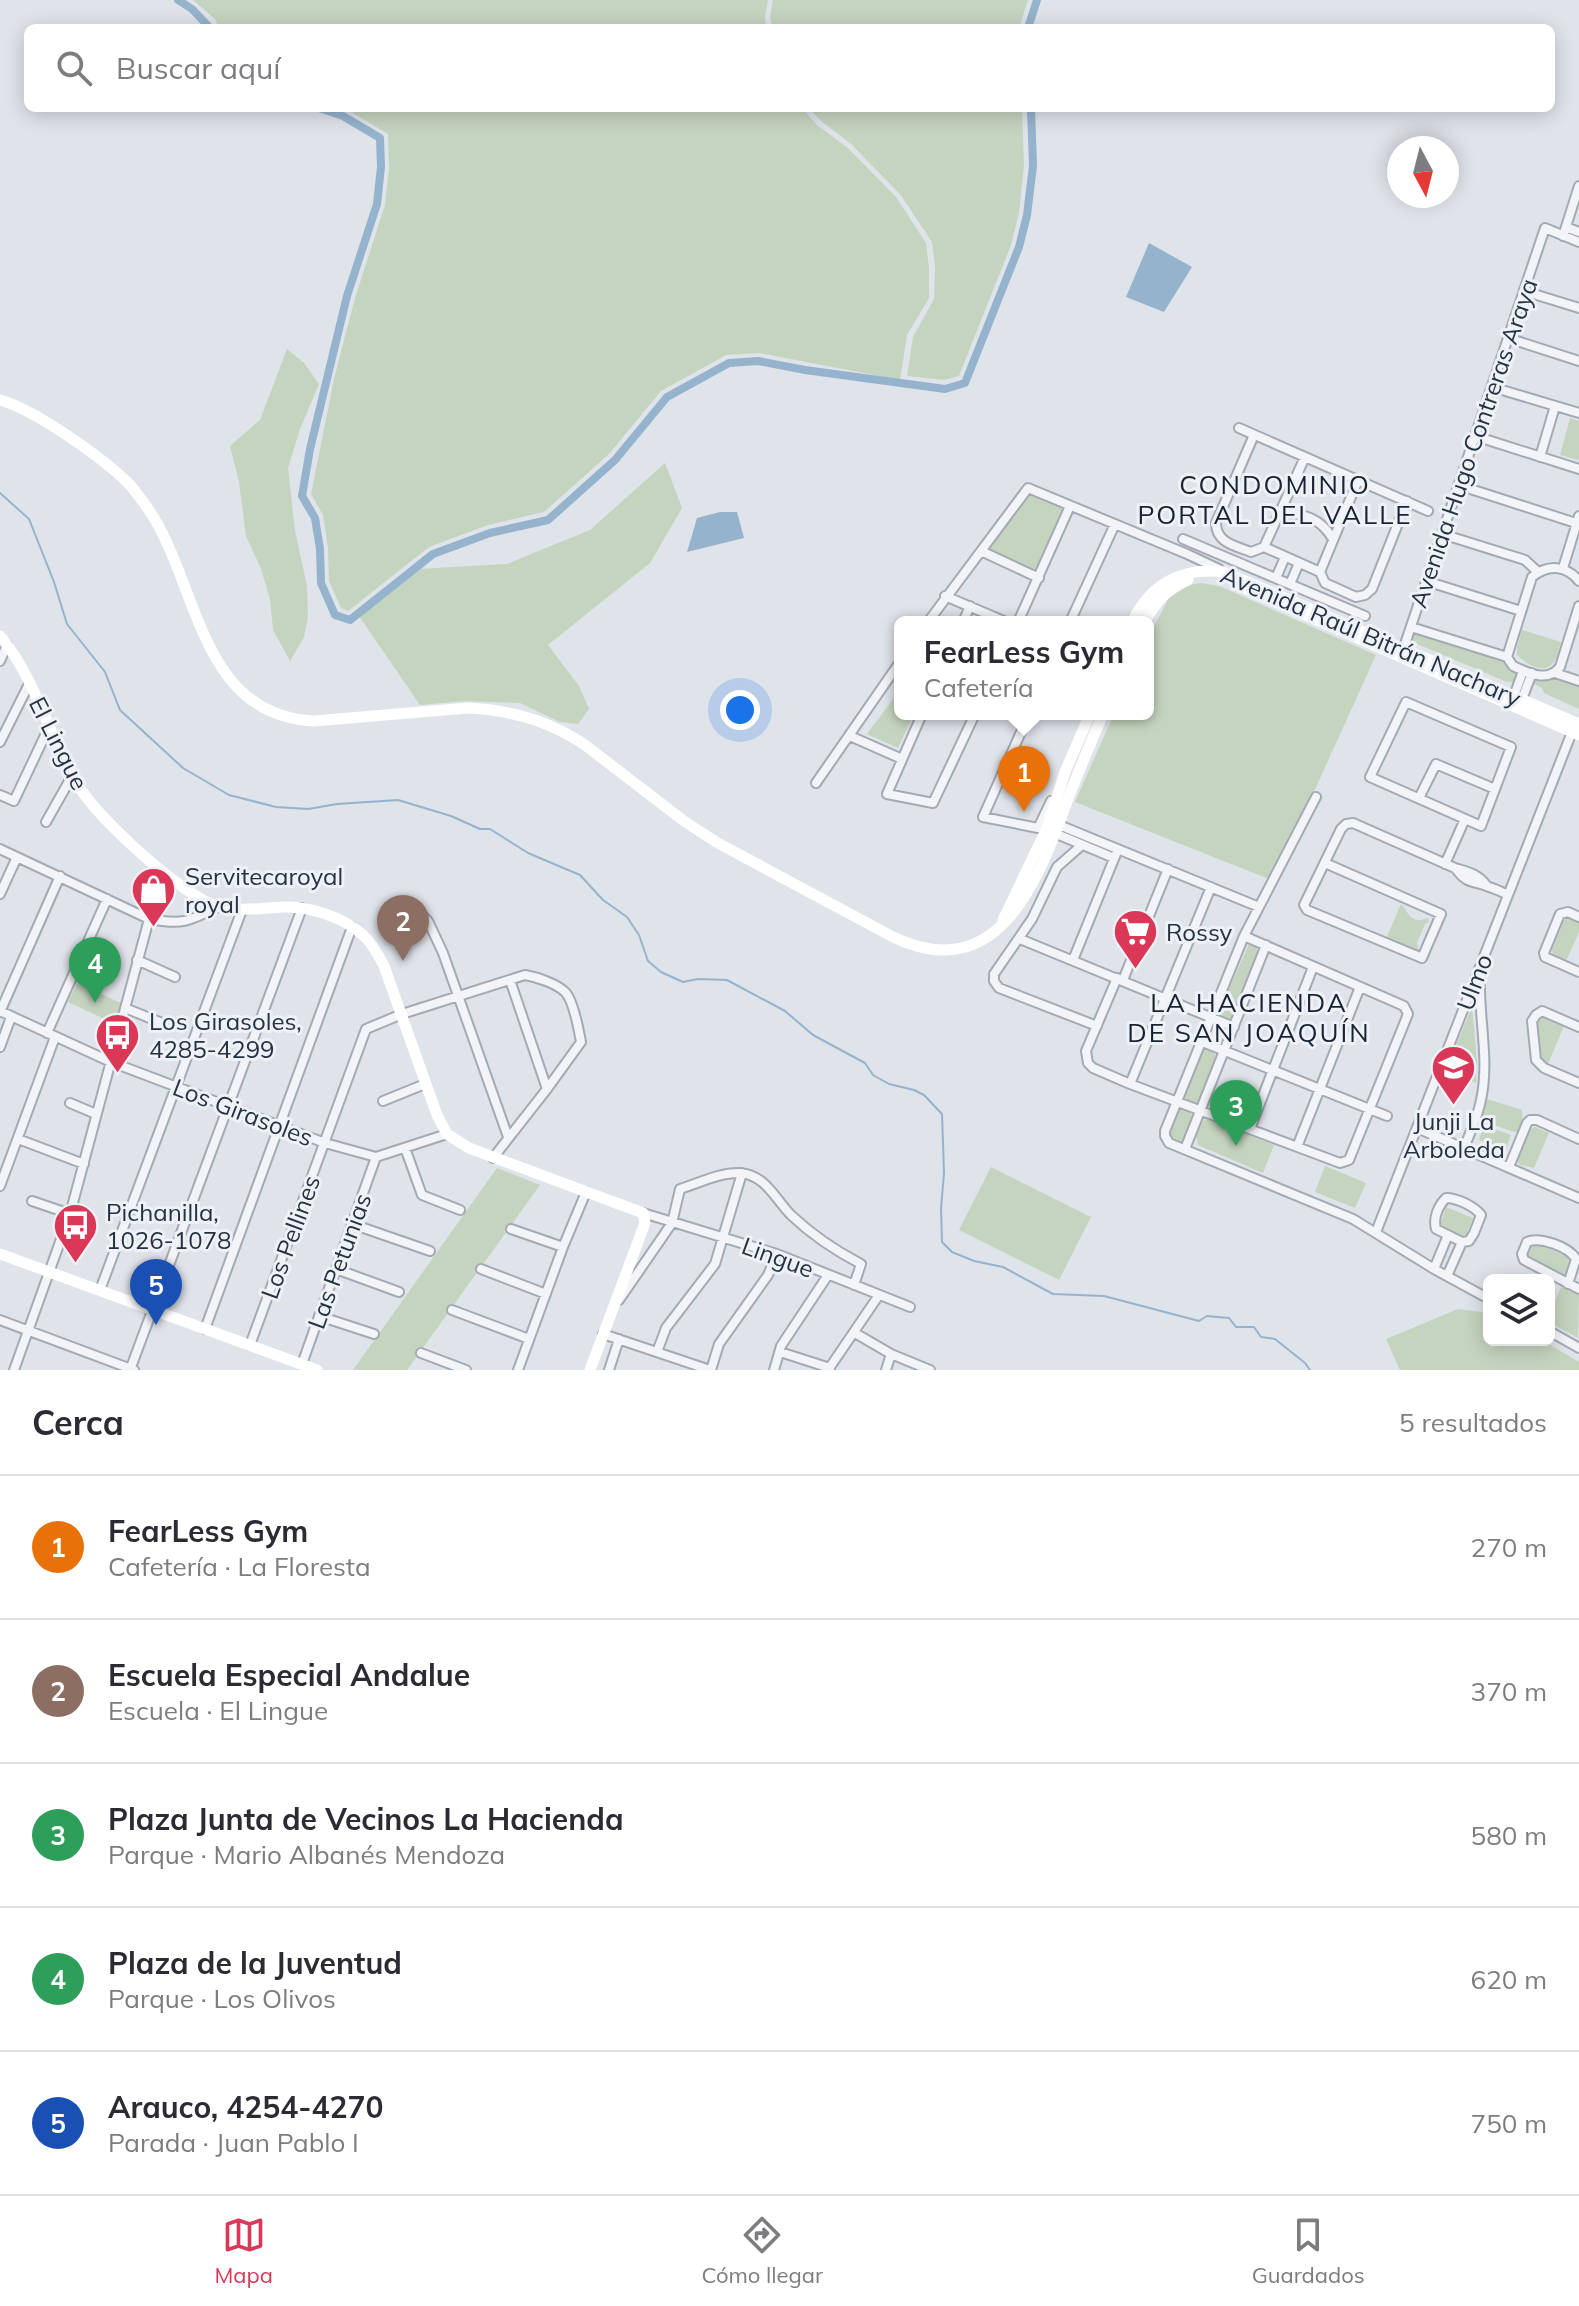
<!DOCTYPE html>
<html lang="es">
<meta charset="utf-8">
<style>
:root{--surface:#fff;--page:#f2f2f3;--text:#2b2b33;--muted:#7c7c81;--line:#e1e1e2;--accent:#da3856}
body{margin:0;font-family:Mulish,sans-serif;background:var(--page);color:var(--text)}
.controls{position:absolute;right:24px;bottom:24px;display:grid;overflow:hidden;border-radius:12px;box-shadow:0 4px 20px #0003}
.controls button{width:72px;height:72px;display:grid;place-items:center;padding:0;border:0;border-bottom:2px solid var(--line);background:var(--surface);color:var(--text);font:40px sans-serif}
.compass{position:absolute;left:1387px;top:136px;width:72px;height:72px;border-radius:50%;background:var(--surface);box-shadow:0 4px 20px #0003;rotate:173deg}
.you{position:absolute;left:740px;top:710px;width:28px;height:28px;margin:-20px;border:6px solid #fff;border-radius:50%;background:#1a73e8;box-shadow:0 0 0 12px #1a73e833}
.badge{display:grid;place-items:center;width:52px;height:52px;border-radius:50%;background:var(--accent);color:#fff;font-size:26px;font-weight:700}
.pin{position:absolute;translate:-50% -66px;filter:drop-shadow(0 2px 4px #0008)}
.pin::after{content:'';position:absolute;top:42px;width:28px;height:24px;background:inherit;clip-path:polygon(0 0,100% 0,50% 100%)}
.popup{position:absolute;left:894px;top:616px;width:260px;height:104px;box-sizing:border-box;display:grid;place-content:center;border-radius:12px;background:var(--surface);filter:drop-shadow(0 2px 6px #0005);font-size:26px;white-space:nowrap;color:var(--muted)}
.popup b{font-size:30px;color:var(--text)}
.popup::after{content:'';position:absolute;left:50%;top:100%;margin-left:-16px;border:16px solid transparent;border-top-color:var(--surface)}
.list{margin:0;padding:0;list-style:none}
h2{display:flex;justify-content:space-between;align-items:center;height:104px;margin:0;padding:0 32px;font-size:34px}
h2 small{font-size:26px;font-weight:400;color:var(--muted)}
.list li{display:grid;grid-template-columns:52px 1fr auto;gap:24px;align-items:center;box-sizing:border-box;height:144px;padding:0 32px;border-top:2px solid var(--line)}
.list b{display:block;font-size:30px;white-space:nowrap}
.list p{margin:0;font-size:26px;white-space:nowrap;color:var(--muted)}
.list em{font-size:26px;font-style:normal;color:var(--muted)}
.icon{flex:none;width:44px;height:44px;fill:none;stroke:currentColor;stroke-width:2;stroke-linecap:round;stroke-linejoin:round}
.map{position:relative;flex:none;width:1579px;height:1370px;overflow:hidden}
.search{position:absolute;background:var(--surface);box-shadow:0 4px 20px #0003;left:24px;right:24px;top:24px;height:88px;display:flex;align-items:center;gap:20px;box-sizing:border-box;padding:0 28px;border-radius:12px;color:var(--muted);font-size:30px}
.sheet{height:824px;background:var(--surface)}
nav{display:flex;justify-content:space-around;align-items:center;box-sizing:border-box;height:112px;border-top:2px solid var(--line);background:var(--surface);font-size:22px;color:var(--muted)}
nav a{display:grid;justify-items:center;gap:4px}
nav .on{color:var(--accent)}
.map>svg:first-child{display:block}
</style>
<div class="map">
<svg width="1579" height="1370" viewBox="0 0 1579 1370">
<rect width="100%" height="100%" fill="#dfe3ea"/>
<path fill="#c5d4bf" d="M193,0H768L765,17L766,28H219L215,19Z
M773,0H1028L1019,28H772L770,17Z
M345,108H802L817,125L848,148L896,197L926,243L929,268V298L907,335L900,380L759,353L726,355L661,391L609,454L544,512L488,525L429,547L348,611L341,608L329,581L328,548L323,515L311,494L334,379L355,298L385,205L389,167L388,134Z
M809,108H1022L1024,165L1019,213L1011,245L959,376L944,380L907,376L913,337L934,299L935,267L932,242L900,194L851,144L821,121Z
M287,349L304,363L319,384L300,429L288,468L295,531L307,586L308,617L304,637L290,661L273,630L270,599L261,569L246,536L239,482L230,446L260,420Z
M1570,418L1579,421V460L1560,455Z
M665,463L682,508L650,563L548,645L579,686L589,709L578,724L560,722L520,703L464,701L420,705L359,616L418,569L507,564L590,530Z
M1030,494L1060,505L1064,512L1036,572L992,552L989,548Z
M1201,583L1219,586L1376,655L1312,796L1269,879L1075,802L1114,714H1148V639L1168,599L1189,585Z
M1522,630L1561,642C1559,648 1558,657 1554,662C1544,675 1526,664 1517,655V648Z
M1412,632L1504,659L1510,668L1518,672L1515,682H1507L1410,641Z
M1556,676L1579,684V709L1544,693L1542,688L1532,683L1534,678L1542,680Z
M900,690V714H914L898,748L867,734Z
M1401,904C1409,913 1411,925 1428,918L1429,922L1425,924L1417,943L1419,950L1414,951L1386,939Z
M1569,918L1579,923V932L1566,961L1553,955L1552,950L1564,920Z
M1249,944L1256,946L1258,953L1232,1017L1227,1020L1221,1017L1219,1012Z
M93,952L110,960L97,991L79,982Z
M77,983L123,1004L117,1025L68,1002Z
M1472,1006L1477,1062L1476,1083L1448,1071V1066Z
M1543,1017L1564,1026L1548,1064L1540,1058L1537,1022Z
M1208,1050L1215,1054L1216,1059L1198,1102L1190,1105L1185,1101L1183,1095L1201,1051Z
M1487,1099L1522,1110V1122L1518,1133L1481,1121Z
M1183,1109L1189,1111L1193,1118L1183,1141L1178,1142L1171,1139L1169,1132L1177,1111Z
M1207,1119L1274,1145L1263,1173L1198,1145L1196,1136L1203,1121Z
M1484,1125L1511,1135L1506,1149L1479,1140Z
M1535,1127L1549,1133L1534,1168L1520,1165L1517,1160L1528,1130Z
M1325,1166L1366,1183L1355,1208L1315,1192Z
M991,1167L1091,1217L1059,1280L959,1230Z
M497,1168L540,1185L407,1370H353Z
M1446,1207L1473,1218L1465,1237L1462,1238L1440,1226Z
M1536,1243L1574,1260L1569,1275L1565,1278L1525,1256L1528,1244Z
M1561,1287L1579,1295L1578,1338L1549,1322V1315Z
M1458,1309L1489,1313V1340H1542L1579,1362V1370H1400L1386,1339Z"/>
<path fill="#96b3cd" d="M1149,243L1192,267L1164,312L1126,297Z
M720,512H737L744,538L687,552L697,518Z"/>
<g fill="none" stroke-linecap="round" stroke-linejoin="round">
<path stroke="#96b3cd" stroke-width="2" d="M0,493L29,519L54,582L67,624L105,672L120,710L183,768L229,795L276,807L308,809L337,804L398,800L451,816L480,829H490L528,853L580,875L603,900L627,917L639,935L648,961L661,972L683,982L698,979L727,980L785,1011L813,1035L865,1063L873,1075L889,1084L914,1090L924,1095L942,1114L944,1173L941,1208L942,1242L952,1252L974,1261L1003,1267L1053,1294L1104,1296L1199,1321L1207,1316L1229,1318L1236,1327H1254L1261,1337L1275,1339L1305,1363L1310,1370"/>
<path stroke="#96b3cd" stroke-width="8" d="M178,0L192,9L210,28
M1028,28L1037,0
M319,108L343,116L380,138L381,167L377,204L347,296L310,449L302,496L315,518L320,549L321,583L335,615L350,620L433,554L490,533L548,520L615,460L667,397L729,363L758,361L805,370L945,389L965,383L1019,247L1027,215L1033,166L1031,108"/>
<defs>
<path id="street" d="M1566,227L1579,232
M1563,236L1579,186
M1524,291L1579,308
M1508,338L1579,361
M1492,387L1579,413
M1239,428L1428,511
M1254,435L1216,523C1216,543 1236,546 1251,552L1264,547L1320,572L1325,583L1356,597L1365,595L1372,589L1407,501
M1475,436L1579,469
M1540,457L1555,406
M1458,485L1579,524
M1280,515C1302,511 1321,519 1333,539
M1442,534L1525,560L1538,572
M1183,539L1365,616
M1264,547L1305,457
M981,551L1039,578
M1563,568L1579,516
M1320,572L1358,480
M1276,578L1285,557
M1426,581L1521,611
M1579,581C1566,565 1548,564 1532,577L1507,657L1513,666C1529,673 1547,683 1560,667L1579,606
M1290,584L1299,563
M945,596L1006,622
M928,622L1028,488L1187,554L1219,569
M963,622L970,606
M1018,622L1070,506
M1070,622L1115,524
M1411,627L1507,657
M1402,653L1545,228L1579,242
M0,661L7,645
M1555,673L1579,681
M1522,699L1532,673
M1515,700L1514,696L1523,671
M1406,702L1511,747L1481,826L1370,777Z
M922,714L887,794L933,803L975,714
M1029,714L983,817L1038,828L1051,801
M850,736L902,759
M0,742L29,684
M816,783L900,662
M0,795L14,801L49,727
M1316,797L1244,936L1165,1131V1136L1169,1143L1353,1219L1434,1269L1489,1299
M1419,798L1436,764L1495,789
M46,822L72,776
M1056,826L1059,825L1259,907
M1052,832L1114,858
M1082,845L1057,867L1032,919L994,974V981L999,988L1097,1026
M0,849L149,919C182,925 188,922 218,907
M1325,863L1441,914L1422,958L1307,910L1304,905L1341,829L1346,824L1353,823L1455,868C1468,872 1478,874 1486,885
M1445,864L1465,819
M1456,869C1468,885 1472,880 1489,887C1496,889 1502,892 1508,895
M0,894L17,857
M411,903L428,921L443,953L508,1137
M1579,917L1568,912L1560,914L1544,953L1545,957L1579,972
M1020,939L1234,1027
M137,960L175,977
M1073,960L1118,849
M1117,978L1086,1051L1088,1063L1093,1068L1130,1084L1340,1163L1349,1160L1408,1014L1404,1006L1244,936
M510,980L547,1089
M1123,980L1168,869
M125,1008L162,1023
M0,1011L111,1062L325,1143L376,1157L447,1134
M0,1012L60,876
M1579,1027L1542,1011L1536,1015L1532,1021L1536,1060L1544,1068L1579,1083
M47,1033L107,899
M1200,1041L1387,1116
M0,1047L11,1017
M1130,1084L1211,887
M383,1101L425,1084
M70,1103L96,1114
M1417,1128L1579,1198
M1250,1129L1313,967
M18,1139L84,1164
M1297,1147L1360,987
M405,1148L422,1195L460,1210
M1464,1148C1470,1133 1478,1116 1481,1100C1490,1059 1478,1016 1480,974
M1185,1149L1266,945
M1509,1167L1527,1123L1530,1120H1537L1579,1139
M0,1186L55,1037
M32,1201L70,1214
M643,1213L777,1254L910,1307
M352,1224L430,1251
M511,1229L563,1247
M1376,1232L1572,732
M336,1269L399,1292
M481,1269L546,1294
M1434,1269L1448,1235
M1447,1276L1462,1242L1469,1241L1474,1233L1481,1215C1474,1206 1457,1198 1446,1198C1438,1206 1433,1218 1436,1229L1462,1242
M1568,1284L1576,1259C1569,1247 1540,1236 1527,1242L1522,1254L1524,1260L1579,1289
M100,1290L242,910
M619,1300L672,1223L680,1189C699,1183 721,1172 740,1173C766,1175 775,1199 791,1215C811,1234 836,1251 861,1264L854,1285
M452,1310L529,1339
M319,1316L374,1334
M0,1320L134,1370
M205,1329L352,927
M1549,1331L1579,1348
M855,1333L891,1354L930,1370
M603,1334L710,1370
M250,1345L366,1029L402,1014L525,975C537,977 558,984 566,993C573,1001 579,1031 581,1042L547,1089L493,1158
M657,1352L666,1328L715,1264L742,1173
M780,1352L830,1368
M421,1353L466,1370
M302,1364L376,1157
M14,1370L70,1214L149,919
M130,1370L302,908
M518,1370L563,1247L586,1192
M609,1370L619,1339
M711,1370L719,1344L768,1275L777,1254
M774,1370L781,1346L828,1275
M828,1370L879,1295
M886,1370L891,1354"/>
</defs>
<use href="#street" stroke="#a4aab4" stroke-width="12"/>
<use href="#street" stroke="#f2f4f7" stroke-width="8"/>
<path stroke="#fff" stroke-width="11" d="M0,400C34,409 103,458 128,483C138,493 146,506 154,518C199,593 203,716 314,721L468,708C511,710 550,721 585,745L684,821L716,842L893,937C999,988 1039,879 1068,799C1079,770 1091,742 1103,714
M1246,589L1579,735
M1132,622C1150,585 1182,566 1224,572L1579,724
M1145,622C1155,603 1167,588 1188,580
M0,636C34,676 48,732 73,777C94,816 163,876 201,899C227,915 255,908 284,907C310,906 345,918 364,936C373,944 378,955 384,966L437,1115L447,1134L469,1148L643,1213L645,1223L590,1370
M1003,920L1047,828L1065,772L1090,714
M0,1254L317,1370"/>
</g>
<defs>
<symbol id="shop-pin" viewBox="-11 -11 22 30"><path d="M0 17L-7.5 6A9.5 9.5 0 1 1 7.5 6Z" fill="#da3856" stroke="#eef2f7"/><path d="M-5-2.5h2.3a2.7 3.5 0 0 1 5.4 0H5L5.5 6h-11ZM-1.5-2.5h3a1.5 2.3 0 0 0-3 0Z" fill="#fff"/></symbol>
<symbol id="supermarket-pin" viewBox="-11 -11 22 30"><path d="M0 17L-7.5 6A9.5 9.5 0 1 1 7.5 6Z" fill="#da3856" stroke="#eef2f7"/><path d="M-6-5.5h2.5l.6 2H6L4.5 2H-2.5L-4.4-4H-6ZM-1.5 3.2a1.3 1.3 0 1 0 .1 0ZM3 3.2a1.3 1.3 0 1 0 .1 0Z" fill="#fff"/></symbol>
<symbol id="bus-pin" viewBox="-11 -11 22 30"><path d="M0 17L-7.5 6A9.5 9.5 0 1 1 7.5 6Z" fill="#da3856" stroke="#eef2f7"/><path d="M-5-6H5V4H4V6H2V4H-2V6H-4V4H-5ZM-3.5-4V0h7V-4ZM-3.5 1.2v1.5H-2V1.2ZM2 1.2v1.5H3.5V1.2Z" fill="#fff"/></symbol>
<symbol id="school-pin" viewBox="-11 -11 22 30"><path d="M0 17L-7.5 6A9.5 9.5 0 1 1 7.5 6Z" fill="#da3856" stroke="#eef2f7"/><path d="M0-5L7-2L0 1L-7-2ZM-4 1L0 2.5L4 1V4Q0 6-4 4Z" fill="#fff"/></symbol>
</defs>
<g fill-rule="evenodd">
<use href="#shop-pin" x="128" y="864" width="51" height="69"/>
<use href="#supermarket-pin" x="1110" y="906" width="51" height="69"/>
<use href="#bus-pin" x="92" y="1010" width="51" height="69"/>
<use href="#school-pin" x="1428" y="1042" width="51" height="69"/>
<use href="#bus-pin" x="50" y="1200" width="51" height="69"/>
</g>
<g text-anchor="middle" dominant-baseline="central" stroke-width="6" stroke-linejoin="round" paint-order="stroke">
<g font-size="24" fill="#263142" stroke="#eef2f7">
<text transform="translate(1473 443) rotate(-71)">Avenida Hugo Contreras Araya</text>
<text transform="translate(1371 636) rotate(23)">Avenida Raúl Bitrán Nachary</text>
<text transform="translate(59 743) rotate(63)">El Lingue</text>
<text transform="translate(1474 982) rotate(-69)">Ulmo</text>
<text transform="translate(243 1112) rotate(21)">Los Girasoles</text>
<text transform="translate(290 1237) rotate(-70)">Los Pellines</text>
<text transform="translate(778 1257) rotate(20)">Lingue</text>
<text transform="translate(339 1261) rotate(-70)">Las Petunias</text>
</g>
<g font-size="24" fill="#263142" stroke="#eef2f7" text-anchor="start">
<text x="185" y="876">Servitecaroyal<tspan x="185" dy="28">royal</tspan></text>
<text x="1166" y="932">Rossy</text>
<text x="149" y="1021">Los Girasoles,<tspan x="149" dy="28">4285-4299</tspan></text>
<text x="1454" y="1121" text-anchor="middle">Junji La<tspan x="1454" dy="28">Arboleda</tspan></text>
<text x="106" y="1212">Pichanilla,<tspan x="106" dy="28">1026-1078</tspan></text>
</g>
<g font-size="26" letter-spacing="2" fill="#192233" stroke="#eef2f7">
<text x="1275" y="484">CONDOMINIO<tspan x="1275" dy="30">PORTAL DEL VALLE</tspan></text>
<text x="1249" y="1002">LA HACIENDA<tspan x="1249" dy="30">DE SAN JOAQUÍN</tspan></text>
</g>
</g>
</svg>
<div class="controls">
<button><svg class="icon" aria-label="layers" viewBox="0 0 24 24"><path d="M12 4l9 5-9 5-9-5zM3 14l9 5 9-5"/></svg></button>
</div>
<svg class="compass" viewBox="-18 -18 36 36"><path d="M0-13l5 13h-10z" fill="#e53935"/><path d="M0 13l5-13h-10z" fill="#7c7c81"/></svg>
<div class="you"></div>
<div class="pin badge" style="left:1024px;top:812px;background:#e8710a">1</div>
<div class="popup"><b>FearLess Gym</b>Cafetería</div>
<div class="pin badge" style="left:403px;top:961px;background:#8d6e63">2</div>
<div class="pin badge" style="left:1236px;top:1146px;background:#2e9e5b">3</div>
<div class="pin badge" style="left:95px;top:1003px;background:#2e9e5b">4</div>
<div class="pin badge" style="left:156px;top:1325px;background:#1a4fb4">5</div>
<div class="search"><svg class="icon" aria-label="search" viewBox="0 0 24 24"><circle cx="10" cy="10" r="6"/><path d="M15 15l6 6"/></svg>Buscar aquí</div>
</div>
<section class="sheet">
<h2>Cerca<small>5 resultados</small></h2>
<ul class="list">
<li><span class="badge" style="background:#e8710a">1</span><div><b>FearLess Gym</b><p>Cafetería · La Floresta</p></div><em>270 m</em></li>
<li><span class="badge" style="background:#8d6e63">2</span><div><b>Escuela Especial Andalue</b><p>Escuela · El Lingue</p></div><em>370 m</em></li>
<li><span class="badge" style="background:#2e9e5b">3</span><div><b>Plaza Junta de Vecinos La Hacienda</b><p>Parque · Mario Albanés Mendoza</p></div><em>580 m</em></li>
<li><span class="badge" style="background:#2e9e5b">4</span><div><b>Plaza de la Juventud</b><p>Parque · Los Olivos</p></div><em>620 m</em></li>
<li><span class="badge" style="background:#1a4fb4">5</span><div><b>Arauco, 4254-4270</b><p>Parada · Juan Pablo I</p></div><em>750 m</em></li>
</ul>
</section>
<nav>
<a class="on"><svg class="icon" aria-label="map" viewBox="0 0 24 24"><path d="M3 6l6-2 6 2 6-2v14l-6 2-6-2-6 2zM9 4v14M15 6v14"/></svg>Mapa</a>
<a><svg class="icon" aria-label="directions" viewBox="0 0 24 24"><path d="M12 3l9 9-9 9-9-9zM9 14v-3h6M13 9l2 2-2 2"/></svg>Cómo llegar</a>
<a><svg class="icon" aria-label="saved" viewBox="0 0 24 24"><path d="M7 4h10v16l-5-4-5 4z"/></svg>Guardados</a>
</nav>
